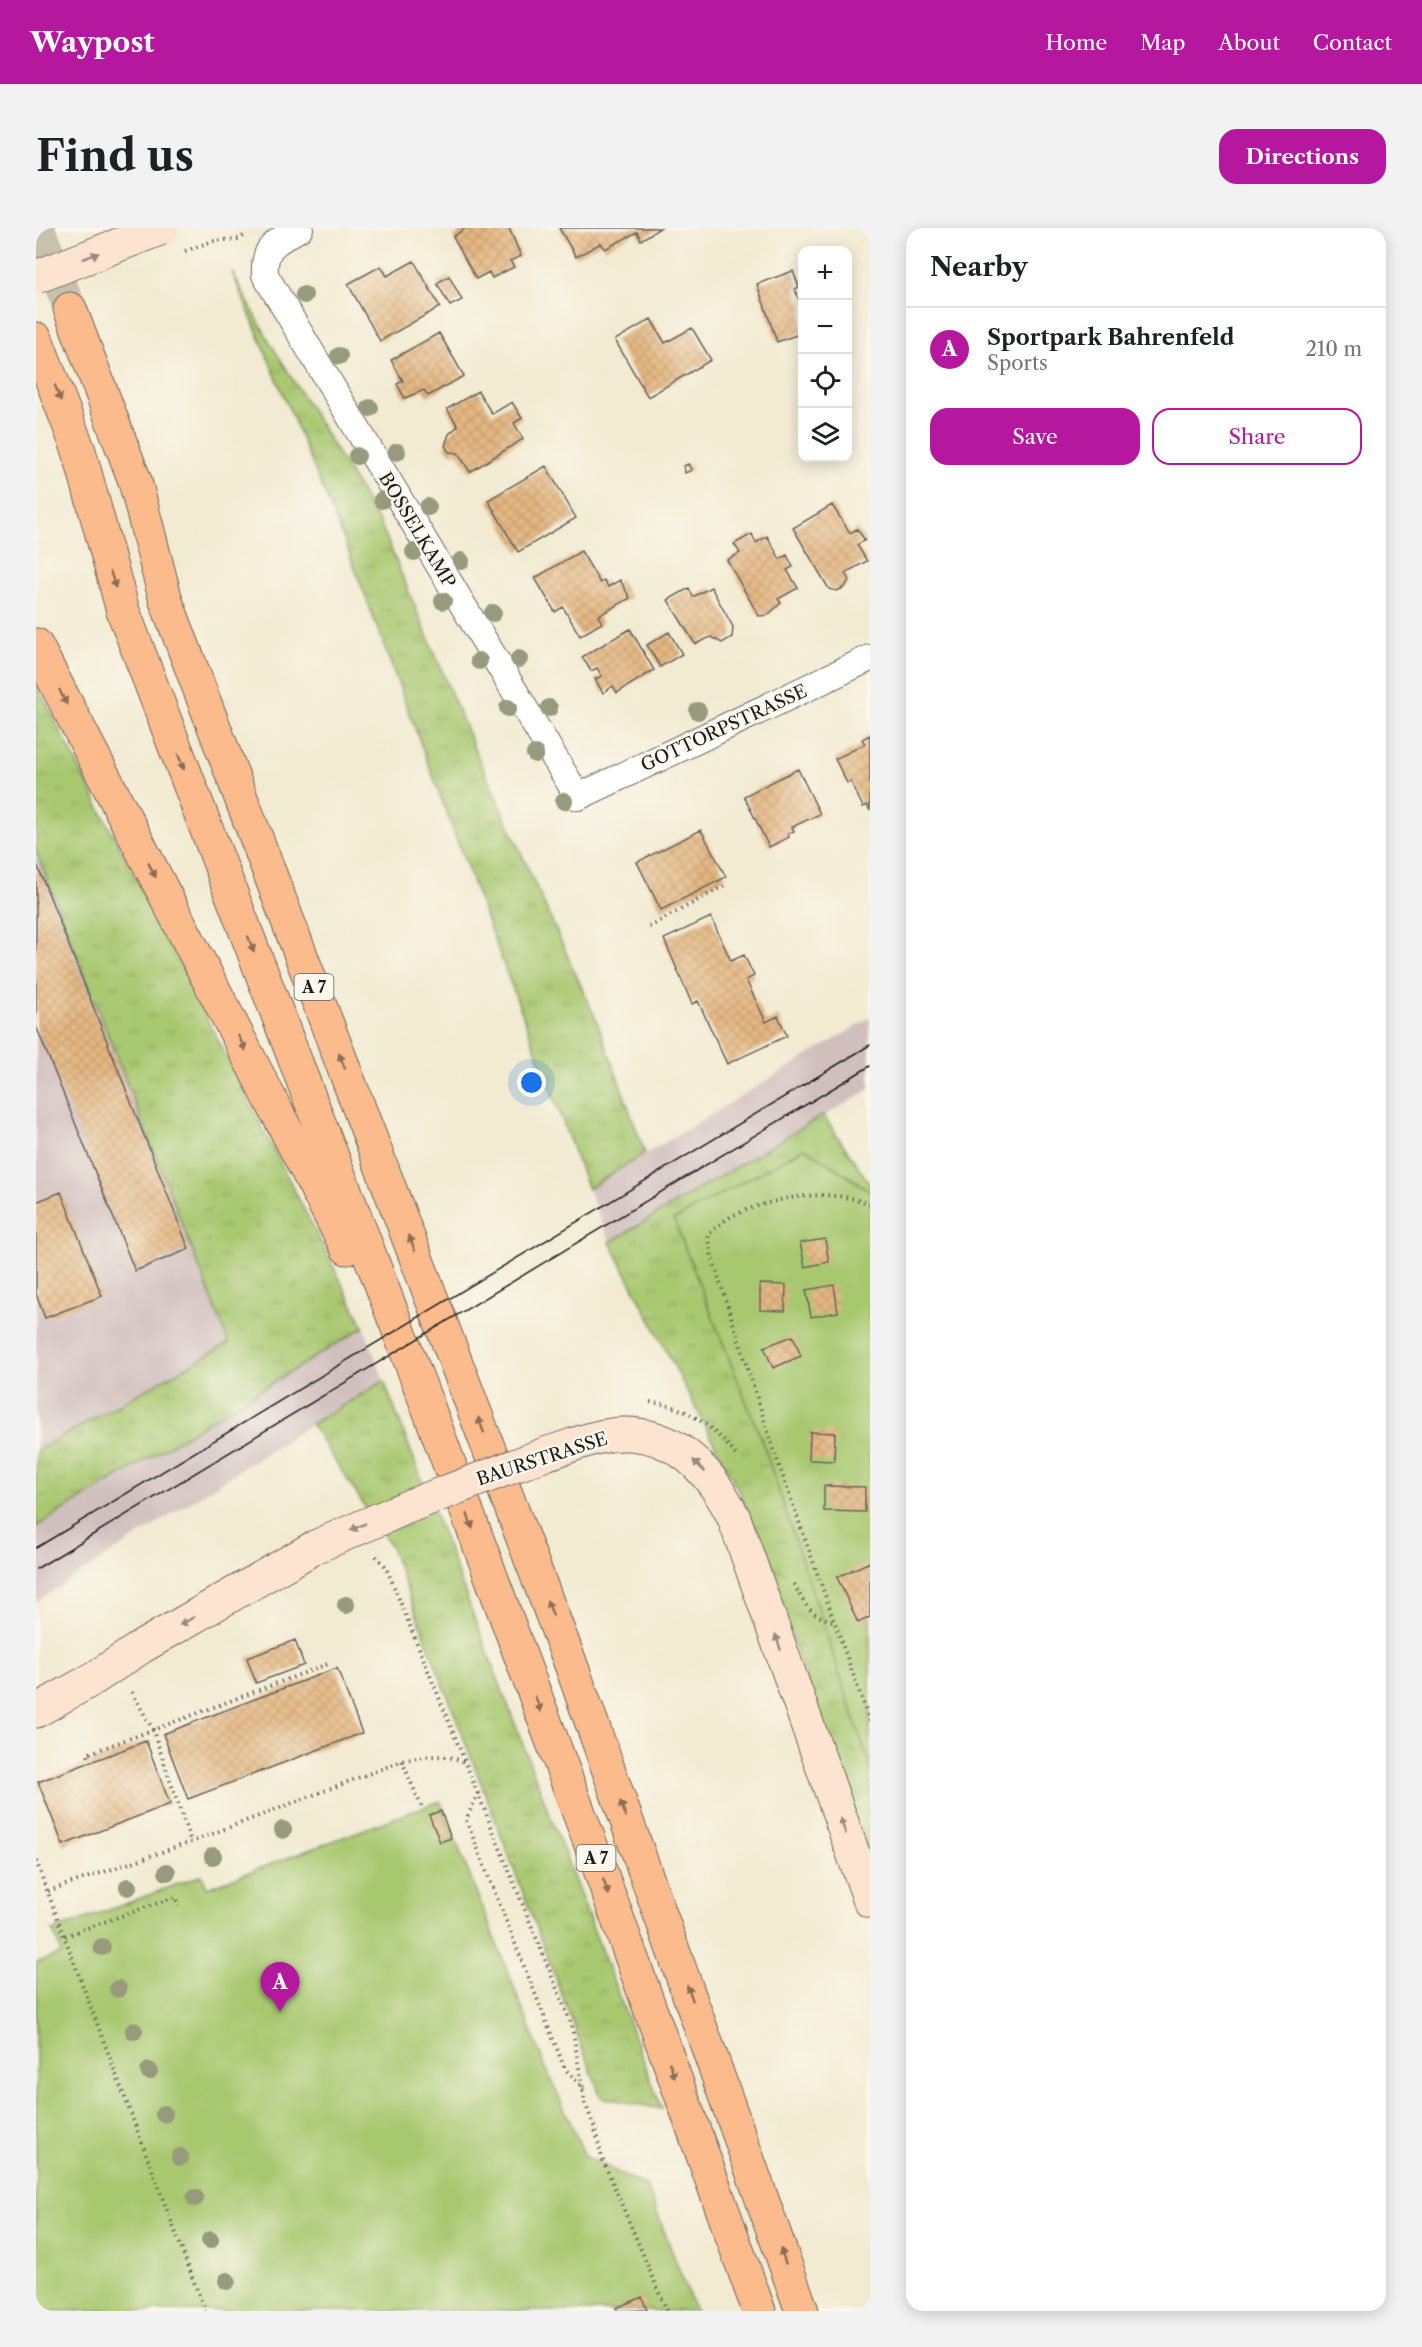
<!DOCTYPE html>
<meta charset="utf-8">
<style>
:root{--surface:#fff;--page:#f2f2f2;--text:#202124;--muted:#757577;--line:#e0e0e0;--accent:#b5179e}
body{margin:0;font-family:"Libre Caslon Text",serif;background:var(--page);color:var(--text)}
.controls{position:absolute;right:18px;top:18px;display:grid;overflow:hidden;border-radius:12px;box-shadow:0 3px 15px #0003}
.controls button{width:54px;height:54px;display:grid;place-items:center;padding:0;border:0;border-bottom:2px solid var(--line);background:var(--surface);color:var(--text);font:30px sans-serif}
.you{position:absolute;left:496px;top:855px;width:21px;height:21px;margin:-15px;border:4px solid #fff;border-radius:50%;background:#1a73e8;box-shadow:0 0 0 9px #1a73e833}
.badge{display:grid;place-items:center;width:39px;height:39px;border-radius:50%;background:var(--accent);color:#fff;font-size:20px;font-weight:700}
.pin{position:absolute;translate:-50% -50px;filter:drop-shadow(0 2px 3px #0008)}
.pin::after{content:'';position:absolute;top:32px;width:21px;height:18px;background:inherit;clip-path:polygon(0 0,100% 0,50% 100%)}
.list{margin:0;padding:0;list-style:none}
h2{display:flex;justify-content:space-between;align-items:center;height:78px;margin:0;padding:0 24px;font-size:26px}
h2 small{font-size:20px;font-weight:400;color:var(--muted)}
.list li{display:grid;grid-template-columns:39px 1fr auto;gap:18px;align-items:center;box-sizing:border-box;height:84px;padding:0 24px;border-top:2px solid var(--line)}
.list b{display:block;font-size:22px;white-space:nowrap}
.list p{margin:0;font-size:20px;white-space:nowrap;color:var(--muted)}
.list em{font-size:20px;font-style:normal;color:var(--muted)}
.actions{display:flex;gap:12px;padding:18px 24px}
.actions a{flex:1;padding:14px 0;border:2px solid var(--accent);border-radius:18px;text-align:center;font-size:21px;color:var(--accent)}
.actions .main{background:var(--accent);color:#fff}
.icon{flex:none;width:33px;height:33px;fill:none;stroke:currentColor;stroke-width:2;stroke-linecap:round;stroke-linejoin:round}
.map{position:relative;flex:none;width:834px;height:2083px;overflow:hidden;border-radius:18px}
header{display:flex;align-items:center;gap:36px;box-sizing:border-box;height:84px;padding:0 30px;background:var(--accent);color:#fff}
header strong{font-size:28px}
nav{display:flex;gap:33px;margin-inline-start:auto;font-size:21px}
.intro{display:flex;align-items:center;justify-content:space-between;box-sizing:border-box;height:144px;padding:0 36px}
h1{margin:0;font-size:42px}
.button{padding:15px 27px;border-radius:18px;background:var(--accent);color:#fff;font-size:21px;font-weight:700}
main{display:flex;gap:36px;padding:0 36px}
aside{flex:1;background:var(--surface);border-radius:18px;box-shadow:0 3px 15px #0003}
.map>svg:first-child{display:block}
</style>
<header>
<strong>Waypost</strong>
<nav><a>Home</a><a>Map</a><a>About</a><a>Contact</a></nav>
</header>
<div class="intro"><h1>Find us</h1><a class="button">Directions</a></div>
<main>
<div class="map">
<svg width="834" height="2083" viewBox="0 0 834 2083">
<defs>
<pattern id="grass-tufts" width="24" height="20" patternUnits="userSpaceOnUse" patternTransform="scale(1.5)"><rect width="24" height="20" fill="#a8c870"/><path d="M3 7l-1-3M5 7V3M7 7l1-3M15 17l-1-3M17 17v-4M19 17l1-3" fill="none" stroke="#90ab60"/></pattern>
<pattern id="building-cross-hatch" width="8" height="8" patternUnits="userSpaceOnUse" patternTransform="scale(1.5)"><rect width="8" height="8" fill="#e5b883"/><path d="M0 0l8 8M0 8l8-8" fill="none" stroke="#c49e71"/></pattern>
</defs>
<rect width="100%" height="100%" fill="#fbf7ec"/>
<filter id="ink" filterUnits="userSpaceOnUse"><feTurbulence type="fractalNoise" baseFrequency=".0167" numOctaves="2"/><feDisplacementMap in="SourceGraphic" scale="12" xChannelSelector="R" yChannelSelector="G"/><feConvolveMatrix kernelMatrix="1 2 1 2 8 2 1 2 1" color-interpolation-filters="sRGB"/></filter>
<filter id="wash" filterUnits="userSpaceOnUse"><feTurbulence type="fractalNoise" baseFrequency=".008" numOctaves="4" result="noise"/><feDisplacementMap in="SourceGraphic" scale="24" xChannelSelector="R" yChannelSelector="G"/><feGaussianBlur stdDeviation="1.35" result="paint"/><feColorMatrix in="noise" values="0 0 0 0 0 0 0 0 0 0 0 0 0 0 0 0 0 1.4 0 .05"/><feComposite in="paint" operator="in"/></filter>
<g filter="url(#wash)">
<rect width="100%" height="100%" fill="#f2ead1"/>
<path fill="#d1bfbe" d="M0,623L193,1115L0,1223Z
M834,790V861L574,1014L552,961Z
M328,1099L348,1153L275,1196L0,1374V1299Z"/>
<path fill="url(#grass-tufts)" stroke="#627246" stroke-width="1.5" d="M196,44L234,114L345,297L438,520L562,796L609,925L552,961L309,314Z
M0,455L328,1099L0,1299V1223L193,1115L0,623Z
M787,887L834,956V963L769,920L638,992L729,1221L834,1538V1633L706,1269L574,1014Z
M348,1153L626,1881L565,1869L354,1317L275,1196Z"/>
<path fill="#a8c870" stroke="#627246" stroke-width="1.5" d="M769,920L834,963V1538L729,1221L638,992Z
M404,1573L507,1833L549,1928L611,1959L659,2083H0V1735L26,1725L17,1703L166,1647L171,1660Z"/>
<g id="blocks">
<path fill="url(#building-cross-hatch)" d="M430,0H473L485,28L474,33L478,39L456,50L453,44L440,51L417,9Z
M523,0H624L605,12L601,4L569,21L565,15L540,29Z
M378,33L404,79L344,113L312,56L345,38L351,48Z
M757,43L763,59L759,61L764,74L766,73V105L741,114L721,56Z
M413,48L426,72L414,78L401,55Z
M615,91L629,115L656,100L675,132L612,169L579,112Z
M403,105L428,148L392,168L388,162L369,170L361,156L367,153L355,132Z
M442,163L456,186L476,174L486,190L478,195L487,211L434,244L422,225L413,224L409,218L413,206L422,198L411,181Z
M652,236L656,242L649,245L648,238Z
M510,238L540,290L482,324L452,272Z
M796,277L814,305L821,301L829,312L821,317L831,333L809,345L813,352L809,359L801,363L793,361L757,300Z
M716,306L720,315L731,308L744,331L751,327L757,339L751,342L762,360L742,371L745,375L732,387L723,388L691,332L704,325L698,316Z
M545,323L564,355L568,352L572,359L584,352L594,370L562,388L566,395L544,408L527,379L519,384L499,350Z
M675,359L697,399L696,409L686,415L675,409L659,416L632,372L653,360L657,369Z
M594,401L618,442L581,465L577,458L567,465L559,451L566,448L561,440L555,443L546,429Z
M633,404L646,426L624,439L611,417Z
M834,507V583L831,577L827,579L815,554L811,555L799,531L829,516L826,511Z
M762,541L784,586L756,599L758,603L752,606L753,609L733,619L708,568Z
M665,602L690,649L625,682L601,634Z
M0,634L153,1021L99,1043L0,798Z
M675,689L695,733L708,727L718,748L710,752L730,794L742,788L751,808L691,836L662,773L656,776L628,711Z
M25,964L66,1068L9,1090L0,1066V974Z
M789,1011L793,1034L769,1039L764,1015Z
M724,1056L750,1057L749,1083L724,1082Z
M798,1057L802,1084L775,1089L770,1062Z
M757,1108L765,1128L737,1140L728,1119Z
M774,1204L799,1205L798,1233L773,1232Z
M788,1258L829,1259V1284L788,1283Z
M834,1334V1389L822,1395L801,1349Z
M259,1412L268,1437L220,1455L211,1430Z
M301,1440L326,1505L152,1571L127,1506Z
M110,1513L134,1576L27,1617L2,1554Z
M405,1583L415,1610L404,1614L393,1587Z
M606,2069L611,2082L582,2083L580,2080Z"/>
</g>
</g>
<g filter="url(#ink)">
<use href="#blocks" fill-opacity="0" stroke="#67645b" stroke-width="1.5"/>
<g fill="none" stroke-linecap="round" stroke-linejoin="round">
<path stroke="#c7c1ad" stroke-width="33" stroke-dasharray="33 16" stroke-linecap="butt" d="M2,0L34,81"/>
<defs>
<path id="street" d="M264,0C241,14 227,17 229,47L542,569L834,430"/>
<path id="secondary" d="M512,1225C536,1218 562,1206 588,1206C642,1206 676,1245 698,1290L834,1673
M0,1483L57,1451L107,1418L279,1319L376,1277"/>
<path id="highway" d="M34,81L99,253L130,373L534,1434L766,2083
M0,111L43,223L87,383L392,1179L559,1628L723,2083
M0,417L311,1020"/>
</defs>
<use href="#street" stroke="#67645b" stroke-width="28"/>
<use href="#secondary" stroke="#67645b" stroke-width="35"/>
<use href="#highway" stroke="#67645b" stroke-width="35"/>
<path stroke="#67645b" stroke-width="4" stroke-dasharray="1.5 4.5" stroke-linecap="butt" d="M177,13L203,11L209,7
M613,699L688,658
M834,976C792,959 740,969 698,987C689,991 680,1000 672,1007L676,1029L740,1229L834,1494
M614,1174C650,1177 681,1201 701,1229
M340,1328L349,1338L355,1351L536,1798L549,1875L559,1901L566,1930L631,2083
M758,1356C768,1376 775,1389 798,1393
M96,1464L117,1502L292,1436
M366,1533L386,1580
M55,1534L51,1526L117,1502L155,1614
M442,1565L430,1592L529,1841L548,1861
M0,1633L169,2083
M12,1663L155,1614L366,1533C390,1528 406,1525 429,1534
M29,1708L139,1669L143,1678"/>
<use href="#street" stroke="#fff" stroke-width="26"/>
<use href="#secondary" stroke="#fde4d1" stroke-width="33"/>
<use href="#highway" stroke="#fbbb8d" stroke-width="33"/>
<path stroke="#1c1c1c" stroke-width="1.5" d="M0,1320L834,817
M0,1341L834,838"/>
<defs>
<path id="secondary-bridge" d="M0,49L126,0
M376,1277L512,1225"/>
</defs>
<use href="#secondary-bridge" stroke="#67645b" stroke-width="35" stroke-linecap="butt"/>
<path stroke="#67645b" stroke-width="4" stroke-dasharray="1.5 4.5" stroke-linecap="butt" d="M149,23L177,13"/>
<use href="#secondary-bridge" stroke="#fde4d1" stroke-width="33"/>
</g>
<g fill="#979a7d">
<circle cx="268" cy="67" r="9"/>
<circle cx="303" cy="128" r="9"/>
<circle cx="334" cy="180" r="9"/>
<circle cx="361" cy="224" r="9"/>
<circle cx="321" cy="228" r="9"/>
<circle cx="346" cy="272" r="9"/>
<circle cx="392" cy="279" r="9"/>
<circle cx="378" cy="324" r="9"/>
<circle cx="425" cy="333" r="9"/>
<circle cx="407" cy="373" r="9"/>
<circle cx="457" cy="385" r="9"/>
<circle cx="483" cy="431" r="9"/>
<circle cx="443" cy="433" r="9"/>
<circle cx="472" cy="480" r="9"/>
<circle cx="513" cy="480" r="9"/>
<circle cx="662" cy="483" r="9"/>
<circle cx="499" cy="526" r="9"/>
<circle cx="528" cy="573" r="9"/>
<circle cx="310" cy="1377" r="9"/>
<circle cx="247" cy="1602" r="9"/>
<circle cx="177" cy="1628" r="9"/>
<circle cx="131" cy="1644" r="9"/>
<circle cx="92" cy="1659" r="9"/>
<circle cx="66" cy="1719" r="9"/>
<circle cx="82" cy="1761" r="9"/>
<circle cx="98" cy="1803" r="9"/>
<circle cx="113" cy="1843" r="9"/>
<circle cx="128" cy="1886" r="9"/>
<circle cx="144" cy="1929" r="9"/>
<circle cx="159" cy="1970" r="9"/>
<circle cx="174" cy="2012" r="9"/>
<circle cx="191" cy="2053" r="9"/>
</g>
<defs><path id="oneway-solid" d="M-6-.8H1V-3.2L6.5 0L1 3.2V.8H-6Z" transform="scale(1.5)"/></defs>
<g fill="#988a80">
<use href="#oneway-solid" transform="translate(55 28) rotate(-21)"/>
<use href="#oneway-solid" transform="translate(663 1238) rotate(-135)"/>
<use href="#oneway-solid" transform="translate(322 1299) rotate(155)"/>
<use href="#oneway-solid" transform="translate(151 1393) rotate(151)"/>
<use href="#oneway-solid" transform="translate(742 1414) rotate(-109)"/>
<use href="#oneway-solid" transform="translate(807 1598) rotate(-109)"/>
</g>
<g fill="#8c6c54">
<use href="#oneway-solid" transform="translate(22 165) rotate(68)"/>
<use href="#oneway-solid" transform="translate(77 352) rotate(73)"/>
<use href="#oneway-solid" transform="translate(27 469) rotate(63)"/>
<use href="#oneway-solid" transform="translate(145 534) rotate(69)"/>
<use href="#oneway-solid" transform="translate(116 642) rotate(63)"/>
<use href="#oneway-solid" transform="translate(215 716) rotate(69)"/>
<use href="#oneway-solid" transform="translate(206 815) rotate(63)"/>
<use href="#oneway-solid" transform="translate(306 833) rotate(-111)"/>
<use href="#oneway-solid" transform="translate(376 1015) rotate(-111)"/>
<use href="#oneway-solid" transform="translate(445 1197) rotate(-111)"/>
<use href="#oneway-solid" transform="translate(434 1293) rotate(70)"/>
<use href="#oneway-solid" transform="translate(514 1380) rotate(-111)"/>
<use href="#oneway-solid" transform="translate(502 1476) rotate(70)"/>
<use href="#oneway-solid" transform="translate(587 1581) rotate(-110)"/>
<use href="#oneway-solid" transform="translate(570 1659) rotate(70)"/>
<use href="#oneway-solid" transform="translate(654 1765) rotate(-110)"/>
<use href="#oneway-solid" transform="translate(636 1842) rotate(70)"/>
<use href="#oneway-solid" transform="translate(747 2028) rotate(-109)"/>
</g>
</g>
<g text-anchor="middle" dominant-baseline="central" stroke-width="5" stroke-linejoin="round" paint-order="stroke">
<g fill="#fbf7ec" stroke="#5f5e5a" stroke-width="1.5">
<rect x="258.5" y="746" width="39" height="26" rx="4.5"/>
<rect x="540.5" y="1617" width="39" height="26" rx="4.5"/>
</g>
<g font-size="16" font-weight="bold" fill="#1c1c1c">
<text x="278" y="759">A 7</text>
<text x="560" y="1630">A 7</text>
</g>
<g font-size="18" fill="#1c1c1c" stroke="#fbf7ec">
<text transform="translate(381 302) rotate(59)">BOSSELKAMP</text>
<text transform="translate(688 500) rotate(-25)">GOTTORPSTRASSE</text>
<text transform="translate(506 1231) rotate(-18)">BAURSTRASSE</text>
</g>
</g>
</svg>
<div class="controls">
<button>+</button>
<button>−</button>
<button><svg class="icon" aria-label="locate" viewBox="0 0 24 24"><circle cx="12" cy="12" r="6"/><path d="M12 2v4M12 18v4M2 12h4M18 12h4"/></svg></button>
<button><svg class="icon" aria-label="layers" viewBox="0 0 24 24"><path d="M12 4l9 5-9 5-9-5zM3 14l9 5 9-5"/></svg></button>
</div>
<div class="you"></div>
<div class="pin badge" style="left:244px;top:1784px">A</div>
</div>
<aside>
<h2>Nearby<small></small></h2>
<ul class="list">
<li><span class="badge">A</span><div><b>Sportpark Bahrenfeld</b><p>Sports</p></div><em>210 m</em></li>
</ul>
<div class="actions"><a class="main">Save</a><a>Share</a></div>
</aside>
</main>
